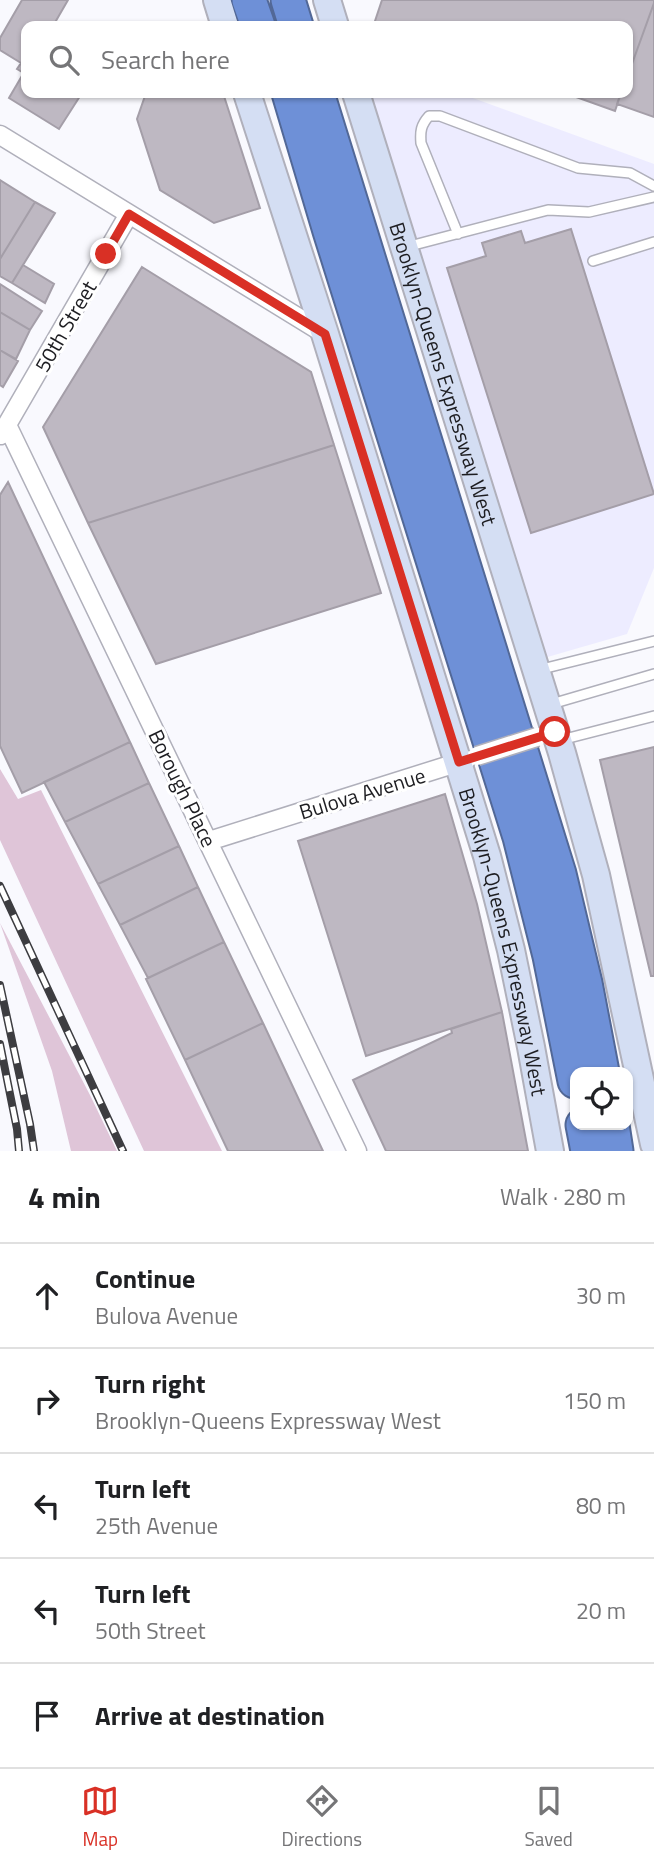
<!DOCTYPE html>
<meta charset="utf-8">
<style>
:root{--surface:#fff;--page:#f6f6f6;--text:#202124;--muted:#757577;--line:#e0e0e0;--accent:#d93025}
body{margin:0;font-family:"Titillium Web",sans-serif;background:var(--page);color:var(--text)}
.controls{position:absolute;right:21px;bottom:21px;display:grid;overflow:hidden;border-radius:14px;box-shadow:0 2px 5px #0004}
.controls button{width:63px;height:63px;display:grid;place-items:center;padding:0;border:0;border-bottom:2px solid var(--line);background:var(--surface);color:var(--text);font:35px sans-serif}
.stop{position:absolute;width:21px;height:21px;margin:-16px;border:5px solid #d93025;border-radius:50%;background:#fff}
.stop.end{background:#d93025;border-color:#fff;box-shadow:0 2px 7px #0008}
.list{margin:0;padding:0;list-style:none}
h2{display:flex;justify-content:space-between;align-items:center;height:91px;margin:0;padding:0 28px;font-size:30px}
h2 small{font-size:23px;font-weight:400;color:var(--muted)}
.list li{display:grid;grid-template-columns:46px 1fr auto;gap:21px;align-items:center;box-sizing:border-box;height:105px;padding:0 28px;border-top:2px solid var(--line)}
.list b{display:block;font-size:26px;white-space:nowrap}
.list p{margin:0;font-size:23px;white-space:nowrap;color:var(--muted)}
.list em{font-size:23px;font-style:normal;color:var(--muted)}
.icon{flex:none;width:38px;height:38px;fill:none;stroke:currentColor;stroke-width:2;stroke-linecap:round;stroke-linejoin:round}
.map{position:relative;flex:none;width:654px;height:1151px;overflow:hidden}
.search{position:absolute;background:var(--surface);box-shadow:0 2px 5px #0004;left:21px;right:21px;top:21px;height:77px;display:flex;align-items:center;gap:18px;box-sizing:border-box;padding:0 24px;border-radius:14px;color:var(--muted);font-size:26px}
.sheet{height:616px;background:var(--surface)}
nav{display:flex;justify-content:space-around;align-items:center;box-sizing:border-box;height:98px;border-top:2px solid var(--line);background:var(--surface);font-size:19px;color:var(--muted)}
nav a{display:grid;justify-items:center;gap:4px}
nav .on{color:var(--accent)}
.map>svg:first-child{display:block}
</style>
<div class="map">
<svg width="654" height="1151" viewBox="0 0 654 1151">
<rect width="100%" height="100%" fill="#f9f9fe"/>
<path fill="#edecff" d="M369,93H459L654,164V568L627,634L544,658Z"/>
<path fill="#dfc5d8" d="M0,769L18,799L41,790L222,1151H144L0,840Z
M0,923L90,1095L117,1151H71L52,1071Z"/>
<path fill="#beb8c2" stroke="#a49ea8" stroke-width="2" d="M22,0H68L53,26H26V69L24,73L17,69L21,63L0,50V38Z
M382,0H654V3L628,75V26H381L374,24Z
M654,3V117L617,104L621,93H628V75Z
M26,69V93H82L59,129L9,98Z
M146,93H223L260,208L214,223L160,190L137,119Z
M565,93H621L615,111Z
M0,180L35,202L0,259Z
M35,202L55,213L12,283L0,276V259Z
M571,229L654,494L531,533L447,268L486,256L482,243L521,231L525,243Z
M23,265L54,284L45,303L12,283Z
M142,267L311,372L334,445L88,523L43,427Z
M0,284L42,311L30,330L0,312Z
M0,312L30,330L16,359L0,350Z
M0,350L18,361L3,387L0,385Z
M334,445L381,593L156,664L88,523Z
M8,482L130,742L22,793L0,746V495Z
M130,742L149,783L65,822L44,782Z
M654,747V976H651L600,760Z
M149,783L179,846L98,884L65,822Z
M445,794L477,904L502,1012L366,1056L298,841Z
M179,846L198,887L120,925L98,884Z
M198,887L224,942L148,978L120,925Z
M224,942L263,1023L185,1060L146,979Z
M502,1012L528,1151H386L353,1080L452,1033L451,1029Z
M263,1023L323,1151H228L185,1060Z"/>
<g fill="none" stroke-linecap="round" stroke-linejoin="round">
<defs>
<path id="lane" d="M458,234L421,143C420,131 421,125 429,116H440L578,168L630,173L654,186
M406,247L548,210L589,212L654,197
M593,261L654,242
M538,670L654,641
M548,705L654,674
M561,740L654,716"/>
<path id="street" d="M0,135L325,334
M7,425L357,1151
M1,435L129,214
M209,841L466,760"/>
<g id="secondary">
<path d="M217,0L225,26"/>
<path d="M327,0L335,26"/>
<path id="s1" d="M247,93L325,334L487,856L511,950L531,1047L550,1151"/>
<path id="s2" d="M356,93L562,753L596,875L654,1144"/>
</g>
<path id="highway" d="M249,0L258,26
M288,0L296,26
M289,93L330,231L520,837L550,956L575,1081
M317,93L559,874L585,983L602,1072
M583,1125L588,1151
M612,1125L616,1151"/>
</defs>
<use href="#lane" stroke="#b0b0bb" stroke-width="12"/>
<use href="#street" stroke="#b0b0bb" stroke-width="21"/>
<use href="#secondary" stroke="#b0b0bb" stroke-width="30"/>
<use href="#highway" stroke="#526897" stroke-width="37"/>
<use href="#lane" stroke="#fff" stroke-width="9"/>
<use href="#street" stroke="#fff" stroke-width="18"/>
<use href="#secondary" stroke="#d4def3" stroke-width="26"/>
<use href="#highway" stroke="#6e90d7" stroke-width="33"/>
<defs>
<path id="rail" d="M0,886L123,1151
M0,985L30,1124L34,1151
M0,1044L17,1129L19,1151"/>
</defs>
<use href="#rail" stroke="#3d3d41" stroke-width="8"/>
<use href="#rail" stroke="#fff" stroke-width="5" stroke-dasharray="16" stroke-linecap="butt"/>
<defs>
<path id="street-bridge" d="M477,756L537,737"/>
</defs>
<use href="#street-bridge" stroke="#b0b0bb" stroke-width="21" stroke-linecap="butt"/>
<use href="#street-bridge" stroke="#fff" stroke-width="18"/>
</g>
<g fill="none" stroke-linecap="round" stroke-linejoin="round">
<path stroke="#d93025" stroke-width="9" d="M106,254L129,214L325,334L459,762L555,732"/>
</g>
<g text-anchor="middle" dominant-baseline="central" stroke-width="6" stroke-linejoin="round" paint-order="stroke">
<g font-size="21" fill="#1d1d21" stroke="#fff">
<text transform="translate(65 326) rotate(-60)">50th Street</text>
<text stroke="none"><textPath href="#s2" startOffset="294">Brooklyn-Queens Expressway West</textPath></text>
<text transform="translate(183 788) rotate(64)">Borough Place</text>
<text transform="translate(362 793) rotate(-17)">Bulova Avenue</text>
<text stroke="none"><textPath href="#s1" startOffset="887">Brooklyn-Queens Expressway West</textPath></text>
</g>
</g>
</svg>
<div class="controls">
<button><svg class="icon" aria-label="locate" viewBox="0 0 24 24"><circle cx="12" cy="12" r="6"/><path d="M12 2v4M12 18v4M2 12h4M18 12h4"/></svg></button>
</div>
<div class="stop" style="left:555px;top:732px"></div>
<div class="stop end" style="left:106px;top:254px"></div>
<div class="search"><svg class="icon" aria-label="search" viewBox="0 0 24 24"><circle cx="10" cy="10" r="6"/><path d="M15 15l6 6"/></svg>Search here</div>
</div>
<section class="sheet">
<h2>4 min<small>Walk · 280 m</small></h2>
<ul class="list">
<li><svg class="icon" aria-label="ahead" viewBox="0 0 24 24"><path d="M12 20V5M6 11l6-6 6 6"/></svg><div><b>Continue</b><p>Bulova Avenue</p></div><em>30 m</em></li>
<li><svg class="icon" aria-label="right" viewBox="0 0 24 24"><path d="M7 20v-9h11M14 6l5 5-5 5"/></svg><div><b>Turn right</b><p>Brooklyn-Queens Expressway West</p></div><em>150 m</em></li>
<li><svg class="icon" aria-label="left" viewBox="0 0 24 24"><path d="M17 20v-9H6M10 6l-5 5 5 5"/></svg><div><b>Turn left</b><p>25th Avenue</p></div><em>80 m</em></li>
<li><svg class="icon" aria-label="left" viewBox="0 0 24 24"><path d="M17 20v-9H6M10 6l-5 5 5 5"/></svg><div><b>Turn left</b><p>50th Street</p></div><em>20 m</em></li>
<li><svg class="icon" aria-label="arrive" viewBox="0 0 24 24"><path d="M6 21V4h12l-3 4 3 4H6"/></svg><div><b>Arrive at destination</b></div></li>
</ul>
</section>
<nav>
<a class="on"><svg class="icon" aria-label="map" viewBox="0 0 24 24"><path d="M3 6l6-2 6 2 6-2v14l-6 2-6-2-6 2zM9 4v14M15 6v14"/></svg>Map</a>
<a><svg class="icon" aria-label="directions" viewBox="0 0 24 24"><path d="M12 3l9 9-9 9-9-9zM9 14v-3h6M13 9l2 2-2 2"/></svg>Directions</a>
<a><svg class="icon" aria-label="saved" viewBox="0 0 24 24"><path d="M7 4h10v16l-5-4-5 4z"/></svg>Saved</a>
</nav>
